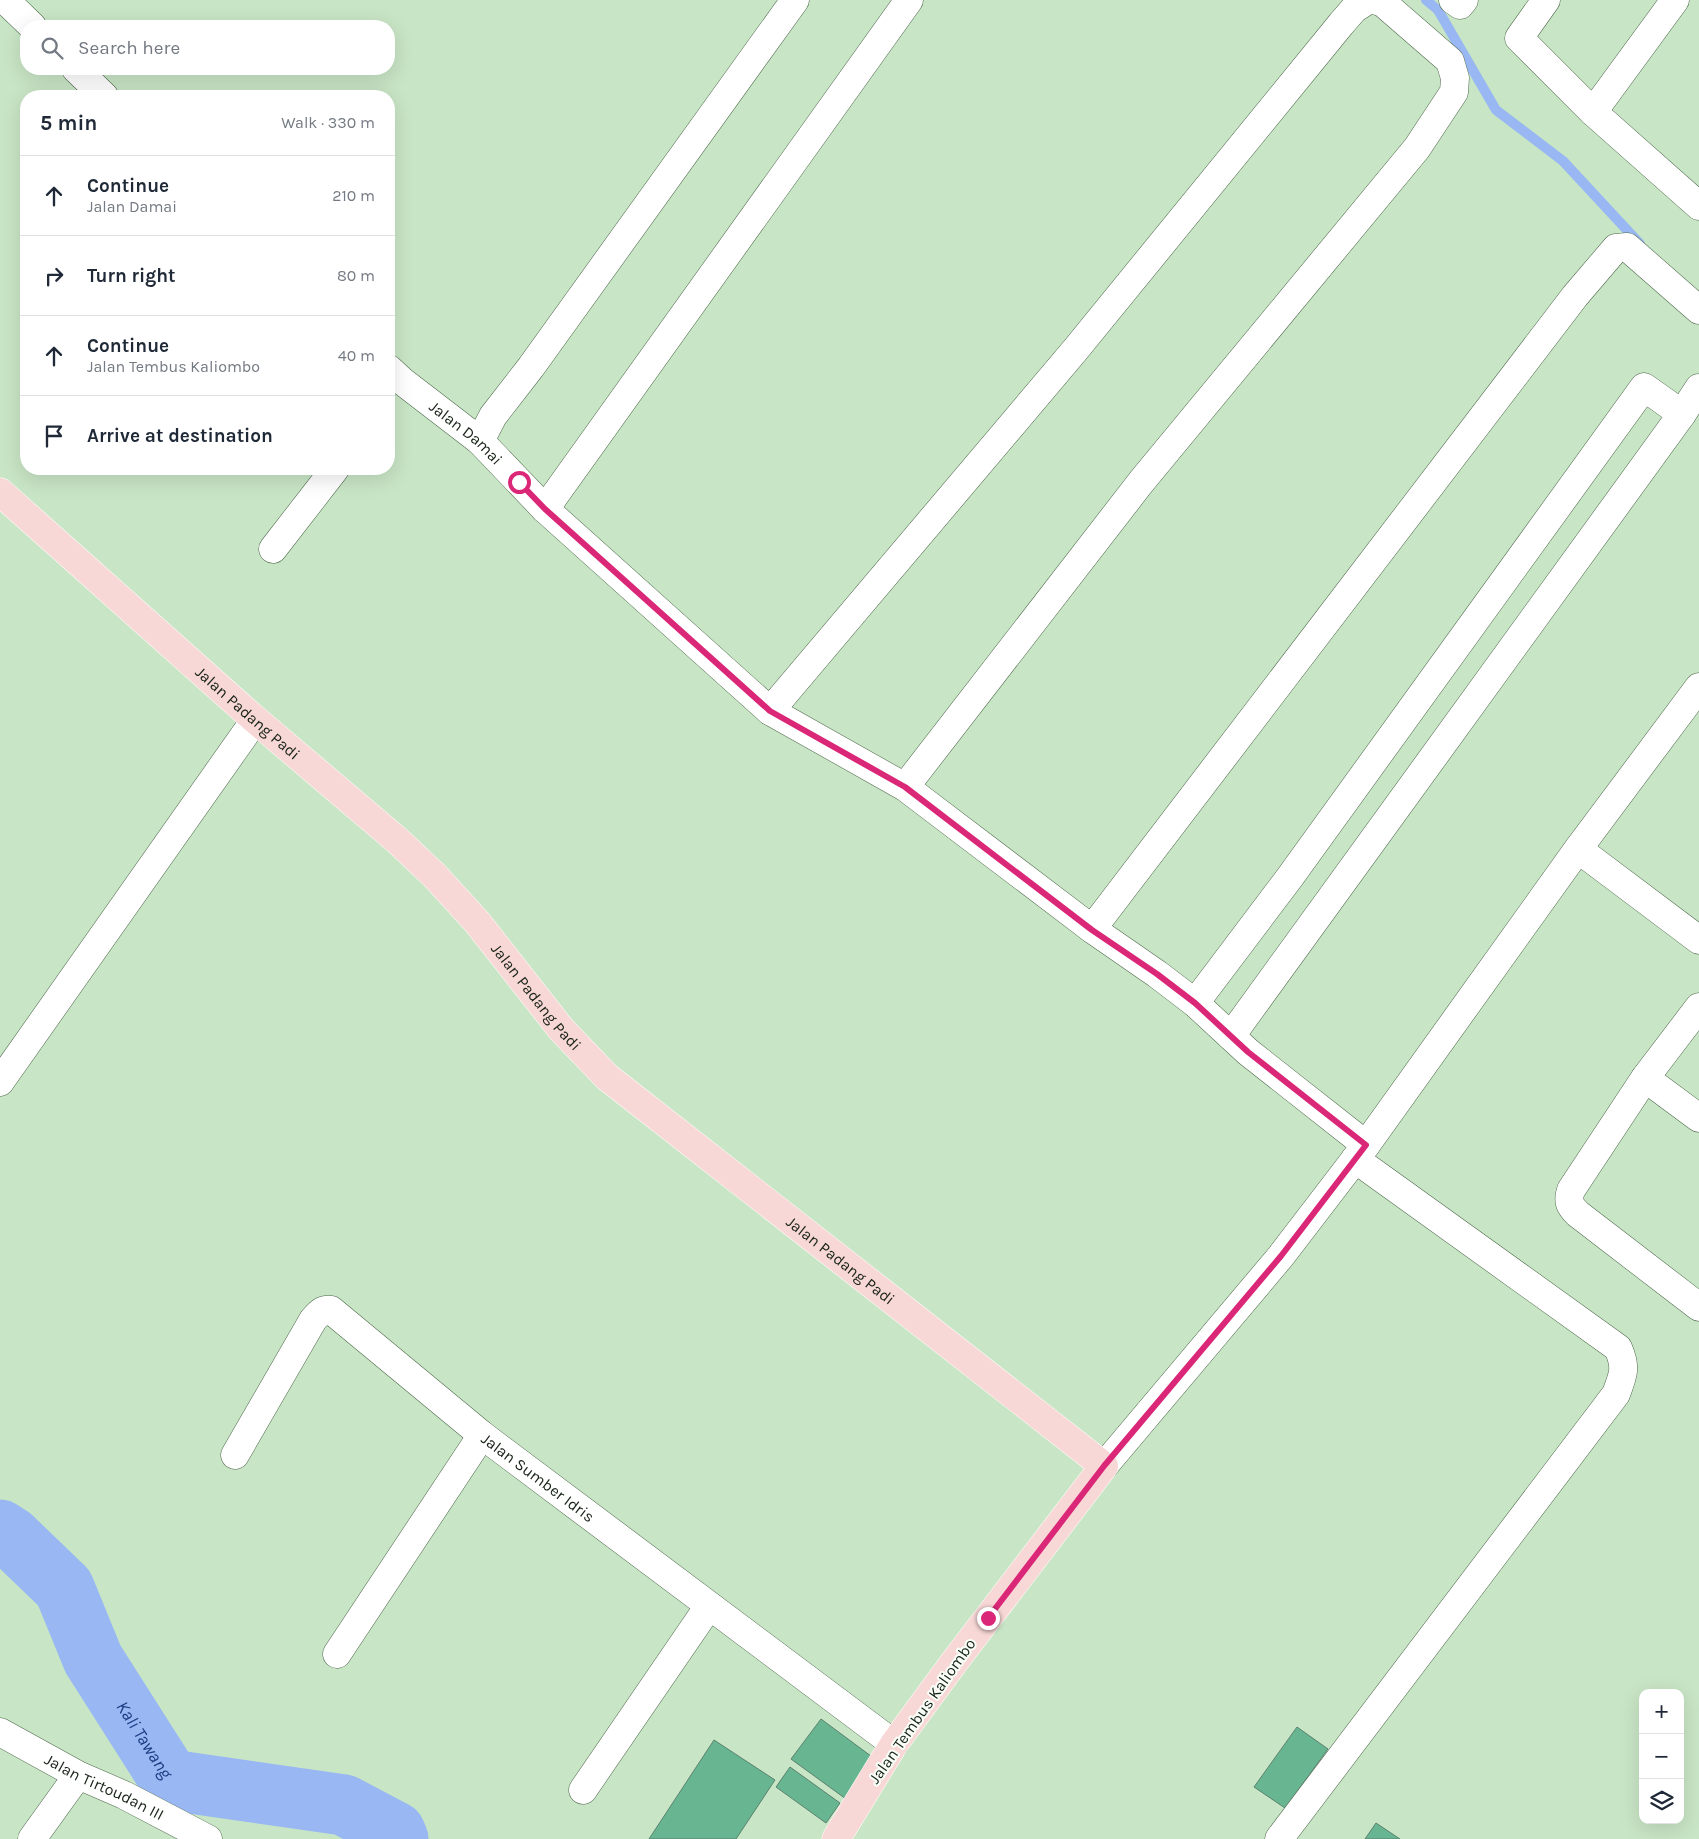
<!DOCTYPE html>
<meta charset="utf-8">
<style>
:root{--surface:#fff;--page:#f6f6f7;--text:#1f2937;--muted:#747a83;--line:#e0e1e3}
body{margin:0;font-family:Karla,sans-serif;background:var(--page);color:var(--text)}
.controls{position:absolute;right:15px;bottom:15px;display:grid;overflow:hidden;border-radius:10px;box-shadow:0 5px 20px #0002}
.controls button{width:45px;height:45px;display:grid;place-items:center;padding:0;border:0;border-bottom:1px solid var(--line);background:var(--surface);color:var(--text);font:25px sans-serif}
.stop{position:absolute;width:15px;height:15px;margin:-11px;border:4px solid #db2777;border-radius:50%;background:#fff}
.stop.end{background:#db2777;border-color:#fff;box-shadow:0 1px 5px #0008}
.list{margin:0;padding:0;list-style:none}
h2{display:flex;justify-content:space-between;align-items:center;height:65px;margin:0;padding:0 20px;font-size:21px}
h2 small{font-size:16px;font-weight:400;color:var(--muted)}
.list li{display:grid;grid-template-columns:32px 1fr auto;gap:15px;align-items:center;box-sizing:border-box;height:80px;padding:0 20px;border-top:1px solid var(--line)}
.list b{display:block;font-size:19px;white-space:nowrap}
.list p{margin:0;font-size:16px;white-space:nowrap;color:var(--muted)}
.list em{font-size:16px;font-style:normal;color:var(--muted)}
.icon{flex:none;width:28px;height:28px;fill:none;stroke:currentColor;stroke-width:2;stroke-linecap:round;stroke-linejoin:round}
.map{position:relative;flex:none;width:1699px;height:1839px;overflow:hidden}
.search{position:absolute;background:var(--surface);box-shadow:0 5px 20px #0002;left:20px;top:20px;width:375px;height:55px;display:flex;align-items:center;gap:12px;box-sizing:border-box;padding:0 18px;border-radius:20px;color:var(--muted);font-size:19px}
.panel{position:absolute;background:var(--surface);box-shadow:0 5px 20px #0002;left:20px;top:90px;width:375px;height:385px;border-radius:20px}
.map>svg:first-child{display:block}
</style>
<div class="map">
<svg width="1699" height="1839" viewBox="0 0 1699 1839">
<rect width="100%" height="100%" fill="#c8e5c5"/>
<g fill="none" stroke-linecap="round" stroke-linejoin="round">
<path stroke="#98b7f3" stroke-width="10" d="M1426,0L1438,10L1496,110L1563,161L1640,244"/>
<path stroke="#98b7f3" stroke-width="61" id="s1" d="M0,1530L11,1537L64,1588L93,1659L170,1780L344,1805L395,1832L398,1839"/>
</g>
<path fill="#68b591" stroke="#5a826f" d="M821,1719L875,1759L846,1799L791,1759Z
M1297,1727L1328,1749L1285,1808L1254,1787Z
M714,1740L775,1780L736,1839H649Z
M790,1767L840,1803L826,1823L776,1787Z
M1376,1823L1400,1839H1365Z"/>
<g fill="none" stroke-linecap="round" stroke-linejoin="round">
<defs>
<g id="minor">
<path d="M5,0L32,26"/>
<path d="M1453,0L1460,5L1464,0"/>
<path d="M1546,0L1519,38L1593,112L1699,206"/>
<path d="M76,69L104,96"/>
<path d="M1593,112L1675,0"/>
<path id="s2" d="M389,369L402,381L480,441L545,509L770,711L905,787L1092,929L1157,974L1195,1003L1248,1052L1366,1145"/>
<path d="M1682,414L1699,388"/>
<path d="M480,441L493,416L531,367L795,0"/>
<path d="M545,509L909,0"/>
<path d="M273,549L335,469"/>
<path d="M770,711L1076,349L1341,24L1354,9L1368,0"/>
<path d="M905,787L1141,482L1417,148L1454,92L1455,78L1450,61L1382,2L1373,0"/>
<path d="M1578,849L1699,940"/>
<path d="M1092,929L1575,296L1616,248L1627,247L1699,310"/>
<path d="M1195,1003L1290,877L1644,387L1682,414L1231,1036"/>
<path d="M1699,1007L1645,1078L1571,1190C1567,1202 1570,1206 1578,1214L1699,1307"/>
<path d="M1645,1078L1699,1118"/>
<path d="M0,1082L255,720"/>
<path id="s3" d="M235,1455L313,1320C319,1313 322,1309 331,1310L482,1435L894,1744"/>
<path d="M1104,1466L1281,1256L1366,1145L1578,849L1699,687"/>
<path d="M337,1654L482,1435"/>
<path id="s4" d="M0,1732L78,1775L124,1795L208,1839"/>
<path d="M583,1790L709,1606"/>
<path d="M32,1839L78,1775"/>
<path d="M1279,1839L1616,1394C1623,1375 1627,1368 1618,1348L1355,1159"/>
</g>
<g id="major">
<path id="s5" d="M0,492L251,716L398,841L435,876L477,922L561,1029L607,1077L1104,1466L955,1661L894,1744L836,1839"/>
</g>
</defs>
<use href="#minor" stroke="#4f694d" stroke-width="29"/>
<use href="#major" stroke="#fff" stroke-width="29"/>
<use href="#minor" stroke="#fff" stroke-width="28"/>
<use href="#major" stroke="#f8d8d6" stroke-width="28"/>
</g>
<g fill="none" stroke-linecap="round" stroke-linejoin="round">
<path stroke="#db2777" stroke-width="6" d="M519,482L545,509L770,711L905,787L1092,930L1157,974L1195,1003L1248,1052L1366,1145L1281,1256L1104,1466L988,1618"/>
</g>
<g text-anchor="middle" dominant-baseline="central" stroke-width="4" stroke-linejoin="round" paint-order="stroke">
<g font-size="16" fill="#182317" stroke="#f9fff8">
<text stroke="none"><textPath href="#s2" startOffset="100">Jalan Damai</textPath></text>
<text stroke="none"><textPath href="#s5" startOffset="332">Jalan Padang Padi</textPath></text>
<text stroke="none"><textPath href="#s5" startOffset="738">Jalan Padang Padi</textPath></text>
<text stroke="none"><textPath href="#s5" startOffset="1142">Jalan Padang Padi</textPath></text>
<text stroke="none"><textPath href="#s3" startOffset="444">Jalan Sumber Idris</textPath></text>
<text transform="translate(922 1711) rotate(-55)">Jalan Tembus Kaliombo</text>
<text stroke="none"><textPath href="#s4" startOffset="118">Jalan Tirtoudan III</textPath></text>
</g>
<g font-size="18" font-style="italic" fill="#1b3c81" stroke="#f9fff8">
<text stroke="none"><textPath href="#s1" startOffset="259">Kali Tawang</textPath></text>
</g>
</g>
</svg>
<div class="controls">
<button>+</button>
<button>−</button>
<button><svg class="icon" aria-label="layers" viewBox="0 0 24 24"><path d="M12 4l9 5-9 5-9-5zM3 14l9 5 9-5"/></svg></button>
</div>
<div class="stop" style="left:519px;top:482px"></div>
<div class="stop end" style="left:988px;top:1618px"></div>
<div class="search"><svg class="icon" aria-label="search" viewBox="0 0 24 24"><circle cx="10" cy="10" r="6"/><path d="M15 15l6 6"/></svg>Search here</div>
<section class="panel">
<h2>5 min<small>Walk · 330 m</small></h2>
<ul class="list">
<li><svg class="icon" aria-label="ahead" viewBox="0 0 24 24"><path d="M12 20V5M6 11l6-6 6 6"/></svg><div><b>Continue</b><p>Jalan Damai</p></div><em>210 m</em></li>
<li><svg class="icon" aria-label="right" viewBox="0 0 24 24"><path d="M7 20v-9h11M14 6l5 5-5 5"/></svg><div><b>Turn right</b></div><em>80 m</em></li>
<li><svg class="icon" aria-label="ahead" viewBox="0 0 24 24"><path d="M12 20V5M6 11l6-6 6 6"/></svg><div><b>Continue</b><p>Jalan Tembus Kaliombo</p></div><em>40 m</em></li>
<li><svg class="icon" aria-label="arrive" viewBox="0 0 24 24"><path d="M6 21V4h12l-3 4 3 4H6"/></svg><div><b>Arrive at destination</b></div></li>
</ul>
</section>
</div>
